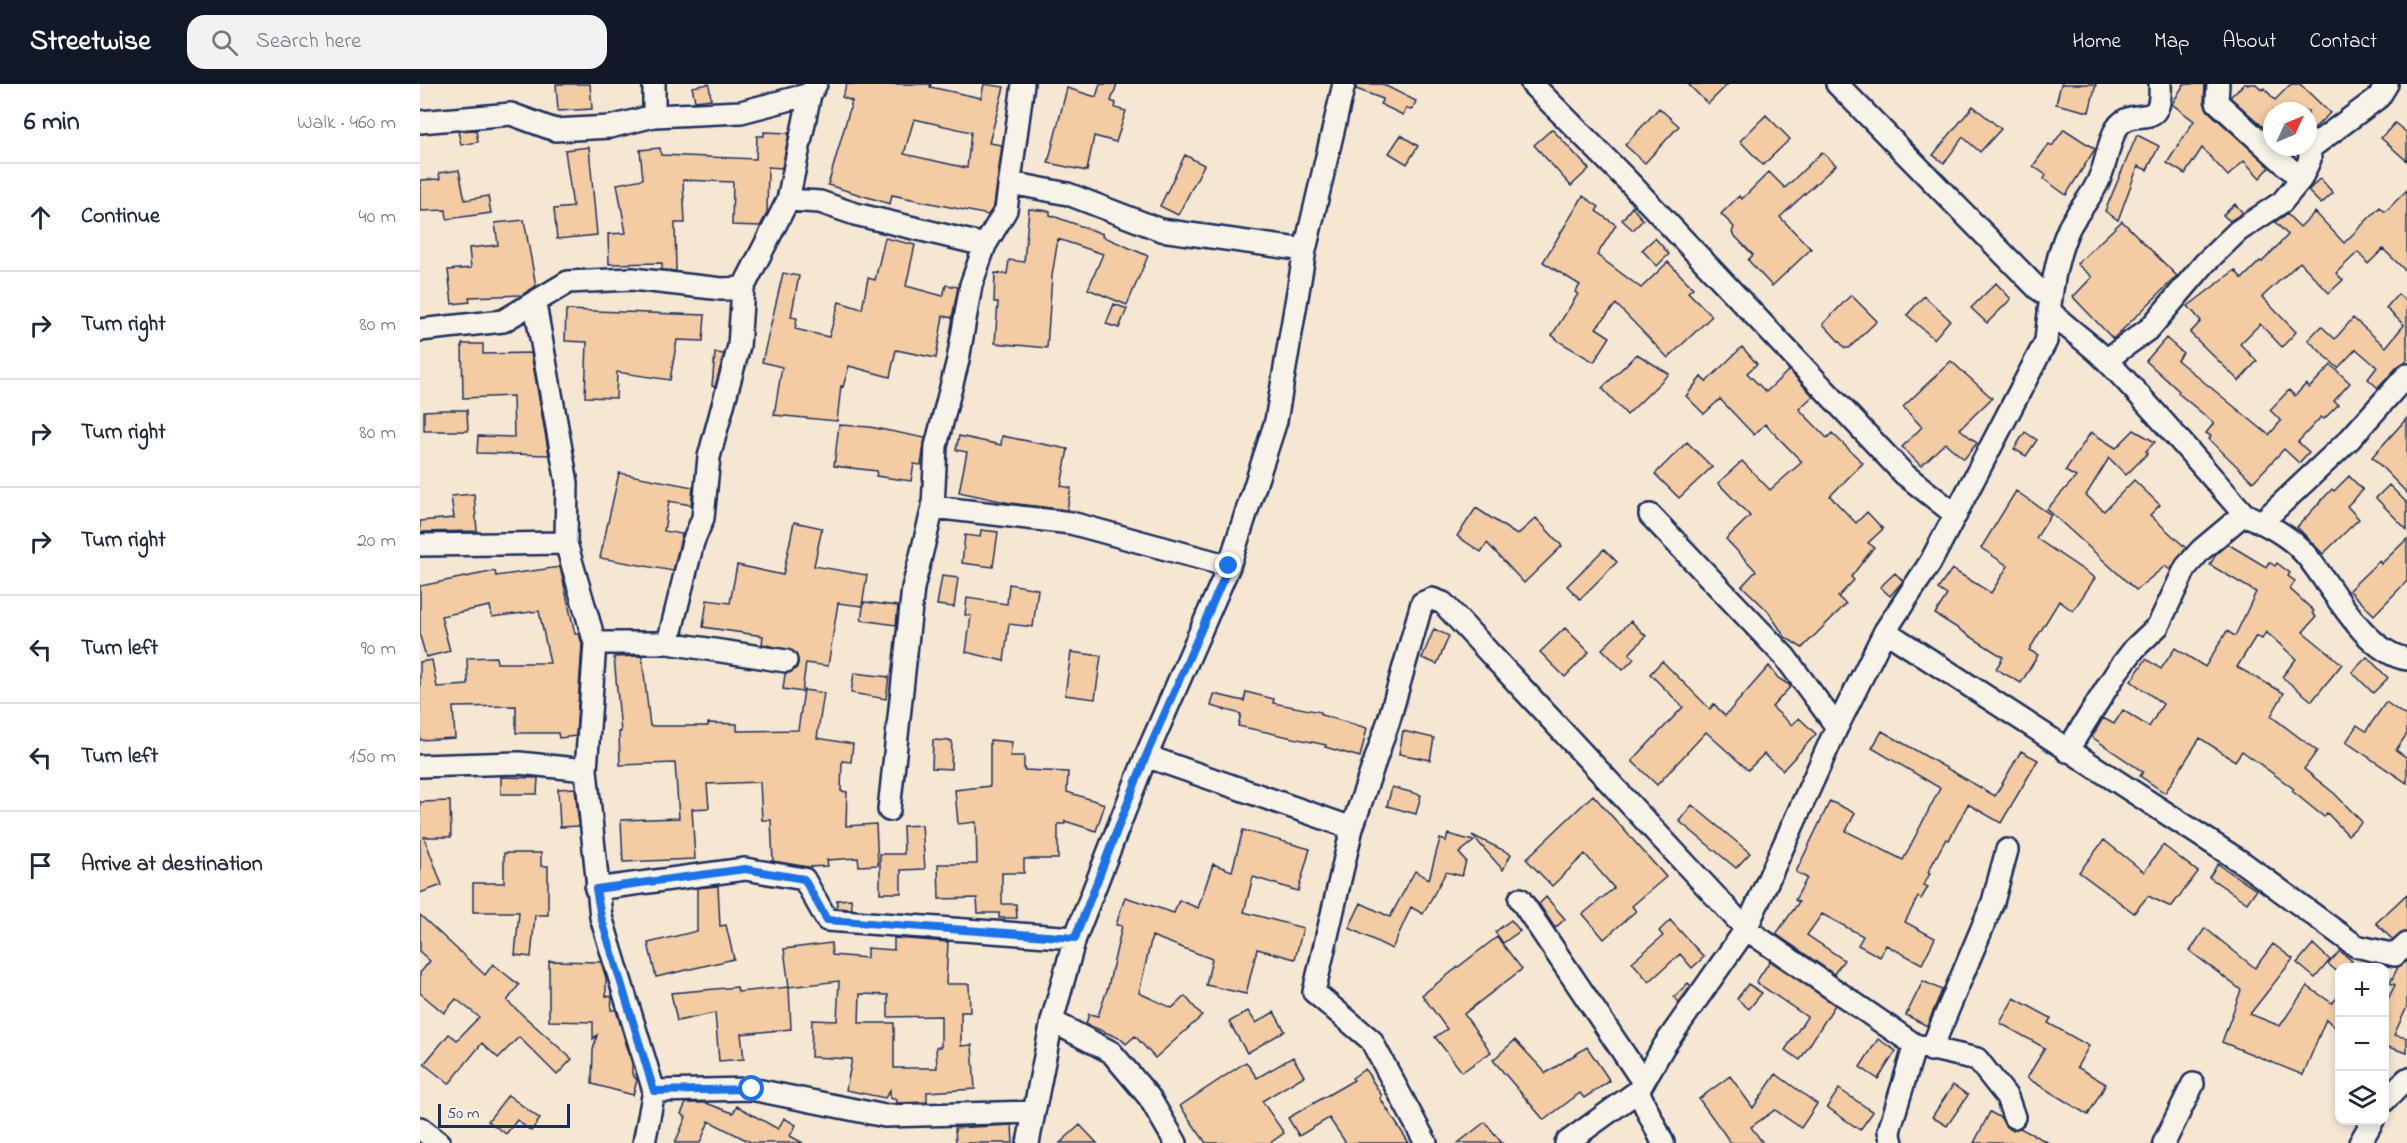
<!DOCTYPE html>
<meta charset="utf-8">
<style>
:root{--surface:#fff;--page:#f2f2f3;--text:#1f2937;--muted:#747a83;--line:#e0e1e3;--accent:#111827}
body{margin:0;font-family:"Indie Flower",sans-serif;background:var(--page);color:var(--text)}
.controls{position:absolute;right:18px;bottom:18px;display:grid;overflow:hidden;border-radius:12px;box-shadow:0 3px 9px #0003}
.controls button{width:54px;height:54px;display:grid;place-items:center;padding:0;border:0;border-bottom:2px solid var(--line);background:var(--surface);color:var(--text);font:30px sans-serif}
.compass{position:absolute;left:1843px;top:18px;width:54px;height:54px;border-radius:50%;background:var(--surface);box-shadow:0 3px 9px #0003;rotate:46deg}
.scale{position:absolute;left:18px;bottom:15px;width:132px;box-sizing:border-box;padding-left:6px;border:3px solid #1b2f5e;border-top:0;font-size:16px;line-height:21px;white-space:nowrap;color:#1b2f5e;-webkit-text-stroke:4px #f7f3e8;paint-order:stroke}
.stop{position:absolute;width:18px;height:18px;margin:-14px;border:4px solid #1a73e8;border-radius:50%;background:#fff}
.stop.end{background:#1a73e8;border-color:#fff;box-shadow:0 2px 6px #0008}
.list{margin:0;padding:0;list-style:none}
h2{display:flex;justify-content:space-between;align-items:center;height:78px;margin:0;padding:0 24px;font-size:26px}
h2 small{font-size:20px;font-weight:400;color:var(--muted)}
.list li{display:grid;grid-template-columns:39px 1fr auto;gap:18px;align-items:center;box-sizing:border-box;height:108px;padding:0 24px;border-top:2px solid var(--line)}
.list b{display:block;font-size:22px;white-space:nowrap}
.list em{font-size:20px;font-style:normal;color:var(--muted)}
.icon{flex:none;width:33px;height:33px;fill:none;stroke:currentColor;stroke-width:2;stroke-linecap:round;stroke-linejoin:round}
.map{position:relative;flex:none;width:1987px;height:1059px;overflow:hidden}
header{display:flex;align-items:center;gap:36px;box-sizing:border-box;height:84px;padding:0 30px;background:var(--accent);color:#fff}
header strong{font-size:28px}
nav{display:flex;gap:33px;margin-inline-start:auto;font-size:21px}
.search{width:420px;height:54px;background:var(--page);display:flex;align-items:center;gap:15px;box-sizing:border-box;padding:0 21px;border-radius:18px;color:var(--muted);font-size:22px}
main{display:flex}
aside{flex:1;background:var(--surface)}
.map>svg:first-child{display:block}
</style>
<header>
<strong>Streetwise</strong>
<div class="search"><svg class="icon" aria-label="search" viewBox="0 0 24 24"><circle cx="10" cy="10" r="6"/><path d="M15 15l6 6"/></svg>Search here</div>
<nav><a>Home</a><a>Map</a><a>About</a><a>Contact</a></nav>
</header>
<main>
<aside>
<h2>6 min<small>Walk · 460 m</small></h2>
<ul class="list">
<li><svg class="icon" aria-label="ahead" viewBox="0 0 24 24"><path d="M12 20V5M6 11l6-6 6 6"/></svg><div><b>Continue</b></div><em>40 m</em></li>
<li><svg class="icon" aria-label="right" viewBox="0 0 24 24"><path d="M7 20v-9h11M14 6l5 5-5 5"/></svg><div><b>Turn right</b></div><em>80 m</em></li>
<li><svg class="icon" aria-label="right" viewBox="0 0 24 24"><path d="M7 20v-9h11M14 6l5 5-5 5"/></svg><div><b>Turn right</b></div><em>80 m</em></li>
<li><svg class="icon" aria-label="right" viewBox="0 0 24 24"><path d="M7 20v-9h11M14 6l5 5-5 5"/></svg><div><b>Turn right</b></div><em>20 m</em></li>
<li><svg class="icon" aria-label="left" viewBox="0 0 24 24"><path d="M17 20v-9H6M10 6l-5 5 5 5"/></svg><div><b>Turn left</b></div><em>90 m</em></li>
<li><svg class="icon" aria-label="left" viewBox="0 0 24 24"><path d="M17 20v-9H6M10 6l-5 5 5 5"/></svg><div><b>Turn left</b></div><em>150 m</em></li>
<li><svg class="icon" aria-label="arrive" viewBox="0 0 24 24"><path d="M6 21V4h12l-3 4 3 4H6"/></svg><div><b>Arrive at destination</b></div></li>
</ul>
</aside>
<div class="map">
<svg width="1987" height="1059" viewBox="0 0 1987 1059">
<rect width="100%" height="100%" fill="#f6e7d3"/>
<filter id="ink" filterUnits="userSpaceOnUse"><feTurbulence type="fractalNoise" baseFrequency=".0167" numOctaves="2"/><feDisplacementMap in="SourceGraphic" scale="12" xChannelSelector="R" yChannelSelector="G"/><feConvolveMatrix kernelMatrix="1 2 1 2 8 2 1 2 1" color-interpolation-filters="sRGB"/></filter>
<g filter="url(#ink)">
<path fill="#f3cca3" stroke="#1b2f5e" stroke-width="1.5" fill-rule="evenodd" d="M136,0H170L172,25L138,27Z
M289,0L291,15L275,17L272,3Z
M427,0H511L510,3L561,14L564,0L584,3L569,59L582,61L574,122L568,131L472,111L470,120L408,101L432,17L422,13ZM494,35L551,48L547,84L484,70Z
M680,0H697L691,17L696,19L695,24L706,27L696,58L674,52L667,87L628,79L647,4L676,13Z
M936,0H962L996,17L992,26L987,24L983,31L960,20L963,15L936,5Z
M1268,0H1308L1288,20Z
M1641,0H1676L1669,28L1636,20Z
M1764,0H1785L1784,18L1788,27L1850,83L1840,94L1824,77L1808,92L1782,64L1765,90L1747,79L1774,37L1752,20Z
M1824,0H1836L1842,6L1844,4L1855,16L1871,0H1880L1910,29L1888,50V27H1852V51L1810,13Z
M1553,22L1581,45L1560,68L1543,53L1524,79L1513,71Z
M1239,24L1259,42L1225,79L1205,61Z
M1346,31L1370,55L1343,81L1320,57Z
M1975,39L1987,49V77L1961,54Z
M1132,45L1169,85L1151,102L1114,61Z
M1644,45L1675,65L1646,111L1624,95L1626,91L1613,82L1629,60L1632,62Z
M56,46L58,58L41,61L38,47Z
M344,48L369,49L362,84L348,83L347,129L340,142L312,141L313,98L263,96L265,139H255L256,187L242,186V179L189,180L188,150L206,149L197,100L223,95L220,66L240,64L241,71L336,75L337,52H344Z
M981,51L998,62L987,80L969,69Z
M1717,51L1739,62L1727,86L1718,82L1698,136L1685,127Z
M169,63L177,151L137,155L134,125L153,123L145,66Z
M1402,68L1416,81L1360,133L1391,165L1352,202L1328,176L1333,171L1312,149L1314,143L1301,130L1319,112L1322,115L1349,88L1365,104Z
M765,71L784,81L758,131L740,122Z
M39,86L45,116L68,112L71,129L27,135L26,126L0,127V96L20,95L19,89Z
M1900,94L1913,109L1901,120L1888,107Z
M1987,106V188L1963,165L1948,180L1938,168L1916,189L1923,196L1909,209L1880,178L1842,213L1876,248L1862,263L1840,240L1820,260L1837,277L1819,297L1770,249L1781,237L1768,222L1815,186L1822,195L1840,177L1842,178L1868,151L1855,138L1867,130L1880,143L1895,128L1924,159L1960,123L1965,128Z
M1163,112L1179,123L1176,127L1196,141L1177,171L1221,204L1248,178L1273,204L1268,208L1292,232L1248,274L1196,220L1176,244L1190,253L1174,278L1140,258L1132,251L1158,210L1155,208L1160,201L1123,178Z
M1815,120L1823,129L1810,137L1803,131Z
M1212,123L1223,136L1213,146L1202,136Z
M609,125L630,127V131L683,150L682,152L728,172L707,221L668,205L683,170L638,155L632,192L627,264L575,259L578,218H574L575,189L587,190L589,176L604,178Z
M104,136L116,202L102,211L49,213L50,218L32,220L28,186L51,184L49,164L78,161L75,139Z
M1702,137L1757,192L1693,255L1653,213L1672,193L1657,180Z
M465,154L495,161L486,202L523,212L526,201L538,203L532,234L523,232L516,274L476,266L470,293L429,282L423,303L421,302L417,337L354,331L362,283L342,278L363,189L379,192L371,233L377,234L375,245L409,253L419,218L442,225L448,194L455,196Z
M1235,154L1249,170L1237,182L1222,166Z
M1576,199L1591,215L1567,239L1551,224Z
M1978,210L1987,218V276L1977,283L1958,304L1948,295L1957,283L1936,265L1918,284L1888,256L1901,242L1915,255L1933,234L1966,263L1984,241L1966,224Z
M1431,211L1457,237L1429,264H1425L1403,240Z
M1504,212L1530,236L1514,255L1487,231Z
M694,220L707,225L699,244L686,240Z
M146,226L285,231L283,257L257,256L250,296L197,288L196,314L165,313L167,258L145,257Z
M1746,254L1763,269L1757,276L1849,351L1861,337L1850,326L1869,306L1875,312L1886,300L1889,304L1911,281L1930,299L1914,317L1918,321L1904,335L1901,333L1878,358L1889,368L1879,379L1864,365L1833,398L1789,355L1791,352L1786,349L1794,339L1758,309L1759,307L1726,277Z
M42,260H63V270L111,269L129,371L57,369L58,352L94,353L93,312L43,314Z
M1322,263L1337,280L1327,289L1346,308L1369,286L1393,312L1379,325L1407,354L1412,349L1443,379L1410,412L1436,439L1447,428L1463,445L1448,459L1454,463L1431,493L1434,496L1418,513L1426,520L1382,564L1365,553L1348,527L1322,502L1336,487L1306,455L1330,432L1298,399L1322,377L1350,406L1382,378L1345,340L1334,351L1300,315L1284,330L1266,312L1281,293L1286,298Z
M295,269L304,270L295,303L292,302Z
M1217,270L1249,290L1207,331L1182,304Z
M1531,277L1572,314L1540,345L1557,359L1544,375L1525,359L1501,382L1482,363L1502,343L1483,323Z
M23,326H47L48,347H4V327Z
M1987,334V409L1952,373Z
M419,341L450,343L505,354L501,381L494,380L491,397L456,392L457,387L414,382Z
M1714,346L1735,358L1726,367L1728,369L1706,391L1689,374L1666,411L1684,427L1714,396L1740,421L1730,431L1766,464L1750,486L1745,482L1716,506L1627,425L1656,393L1645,387L1671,348L1696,364Z
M1605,348L1617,356L1606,372L1594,365Z
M539,352L581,361L582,352L648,365L641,402L651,404L647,426L590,419L539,408L547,368L536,366Z
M1267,358L1292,383L1259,414L1235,390Z
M199,389L273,403L271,421L249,417L244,447L262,450L253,487L180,474Z
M1929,392L1943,406L1927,422L1939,435L1903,470L1877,443L1912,405L1914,407Z
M1969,401L1987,419V446L1956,414Z
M1596,407L1631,431L1616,454L1675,494L1653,527L1639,517L1609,566L1618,571L1601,599L1576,585L1583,573L1515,530L1527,511L1518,505L1532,485L1571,509L1588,482L1561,464Z
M54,410L57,447L0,448V437L34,434L31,412Z
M1056,424L1097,451L1116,434L1142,462L1104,499L1067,459L1061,468L1037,452Z
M374,438L402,444L394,482L447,491L442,522L418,519L408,582L386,579L382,608L363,605L365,590L376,585L378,579L373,567L342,560L343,552L283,543L287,516L310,519L317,481L363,491Z
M561,446L578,448L573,483L542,479L545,451L560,453Z
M1987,455V497L1954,531L1929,506L1959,477L1961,480Z
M1808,460L1846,483L1849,478L1855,482L1857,479L1870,489L1868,492L1875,497L1870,505L1894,527L1892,529L1896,533L1883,548L1922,580L1892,617L1862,593L1876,575L1846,548L1842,555L1836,552L1817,583L1864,609L1851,632L1897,667L1884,685L1915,710L1942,738L1928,751L1907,729L1904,733L1872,707L1874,705L1822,667L1815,677L1780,654L1745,709L1720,692L1723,688L1672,653L1683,634L1694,640L1703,626L1729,643L1743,620L1711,597L1726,575L1741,585L1755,564L1785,583L1807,547L1815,552L1836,508L1790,481L1796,470Z
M1184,465L1197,478L1160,515L1147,502Z
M140,483L155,550H159L162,560L156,652L139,654L138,649H96V622L33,623L35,654L0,656V578L12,576L17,603L48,601L47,574L76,573L77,579H130L119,527L72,533L70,522L21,532L30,567L6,573L0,552V502L75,487L76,492Z
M1475,489L1483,497L1470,512L1460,503Z
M522,492L538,494L534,523L517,521Z
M589,500L618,505L613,543L589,540L584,577L546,568L551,532L545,531L547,514L587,520Z
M444,518L478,522L476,541L441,536Z
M1211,537L1226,552L1209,570L1214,575L1203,586L1182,565Z
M1145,544L1169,568L1145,593L1120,568Z
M1014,545L1029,552L1017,580L1002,574Z
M651,568L681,572L675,615L645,611Z
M222,572L230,642H288V639L317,640V647L378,646L384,606L404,609L397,654L433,660L431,678L422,677L421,707L427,708L426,742L456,740L458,781L439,782L438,774L407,776L408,782L388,783L353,777L351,736H342L340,698L287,700L289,724L272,725L275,775L203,778L201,736L259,734L255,679L200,681L199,648H201L194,573Z
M1947,573L1968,594L1953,609L1932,588Z
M1242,577L1290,625L1294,620L1305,632L1349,582L1358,594L1371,602L1352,623L1372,641L1379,634L1396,650L1363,686L1344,670L1328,686L1286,648L1237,701L1212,677L1263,623L1230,590Z
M434,589L469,593L466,615L431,609Z
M826,608L854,615L853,619L901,628V631L947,644L940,673L905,663L906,661L818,642L821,630L791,622L794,610L824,617Z
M1966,618L1987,633V650L1976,666L1987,674V699L1926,658L1937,641L1946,647Z
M983,647L1014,654L1010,676L979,670Z
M1462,647L1575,712L1601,667L1618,676L1581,739L1548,720L1529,756L1526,755L1508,788L1510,789L1504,801L1508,803L1501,815L1498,813L1485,838L1515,854L1502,880L1466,861L1460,873L1438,861L1443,852L1402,830L1387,851L1424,876L1414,890L1356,850L1379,818L1375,816L1387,794L1376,788L1410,717L1435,729L1426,747L1483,776L1520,704L1452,664Z
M513,656L532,657L531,685L512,684Z
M570,656L592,658L590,672H604V686L648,688L647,708L685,720L676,747L645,737V740H638V775H604V789H582V820H596L597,834H579V829H558L557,814L519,815L518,780H557L556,738L538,740L535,706L570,702Z
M81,693L118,694L117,710H81Z
M972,703L1001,711L996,730L967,722Z
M155,704L159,742L140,743L138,705Z
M1173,711L1246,793L1212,822L1216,827L1184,855L1163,830L1194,804L1165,770L1132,802L1106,775Z
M30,717L31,753H4L22,801L0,809V718Z
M1272,721L1330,769L1316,784L1259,737Z
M502,741L505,785L481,786V809H460V770H484L483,742Z
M823,746L890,765L878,807L833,793L824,828L883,844L875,875L837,865L826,910L786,901L792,875L732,852L719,909L752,924L765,912L782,932L735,974L715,952L706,960L701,955L666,940L669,930L678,932L688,903L702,842L696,841L705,813L754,829L759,816L778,824L793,780L812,787Z
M1028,750L1054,757L1039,769L1046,777L1042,792L1026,788L1003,830L991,823L972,865L929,844L941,819L970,833L995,787L1009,795L1020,755L1026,757Z
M1052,751L1091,770L1083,786Z
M1684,756L1724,788L1743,761L1778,788L1751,823L1728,812L1714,829L1659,788Z
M84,769H121V782H128V831H115L111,873L95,871L99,828H53V799H84Z
M1798,780L1836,806L1827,819L1789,793Z
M298,802L300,842L306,841L314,875L236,893L228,859L277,847V804Z
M1987,810V848L1973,856L1956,839Z
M1126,813L1145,835L1135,844L1119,820Z
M431,815L432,825L417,824V816Z
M0,831L65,891L73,880L99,901L87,917L152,975L137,991L99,953L78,974L62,959L29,1000L4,980L29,950L37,956L59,933L36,915L24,929L0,909V889L10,877L0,868Z
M1091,836L1100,847L1083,859L1075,848Z
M1250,836L1284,873L1272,884L1260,870L1229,898L1212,878L1243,852L1239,847Z
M1785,844L1835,884L1853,860L1873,875L1830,930L1860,942L1887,902L1912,919L1920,911V948L1906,935L1883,991L1802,958L1821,906L1770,867Z
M1077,853L1102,885L1044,930L1071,968L1042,988L1015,953L1027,945L1002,911Z
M474,854L528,858L526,900H549L550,928H541V962L552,961L555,1005L507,1008V1018L477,1019V1016L470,1014V1006L465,1014L426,1006L432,975L391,973L392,936L417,937L419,897L369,903L364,865L411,859L412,871L447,874V864L474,866ZM440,910L468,911V933L521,932V963H516L517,984H474V939H439Z
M1893,860L1910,876L1895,894L1877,879Z
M1920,867L1932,877L1926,884H1920V890L1908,880Z
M129,877L181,878L186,894V912L192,913L191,926H196L212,980V990L217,996L213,1011L172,1000L173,966L177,951L173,955V938L129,937Z
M1350,877L1415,921L1380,976L1365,966L1387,933L1336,898Z
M1987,877V923L1974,951L1987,954V969L1968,963L1965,970V921L1975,901L1970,899L1978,883Z
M1503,897L1522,906L1507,942L1486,931Z
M1268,899L1271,902L1259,918L1254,913Z
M1328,900L1342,909L1329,925L1317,915Z
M317,903L318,908L369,903L371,945L321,950L324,975L299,977L295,929L257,937L251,909Z
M1594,914L1631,934L1628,939L1669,962L1657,983L1686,1000L1668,1031L1607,994L1625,964L1580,939Z
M828,927L836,939L854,928L865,947L827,969L809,938Z
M1458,955L1476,967L1458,995L1440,983Z
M1095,956L1126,989L1167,963L1190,997L1164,1014L1160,1009L1124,1036L1073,976Z
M873,973L884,992L842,1017L864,1049L850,1059H786L760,1022L826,978L837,994Z
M945,985L962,1012L960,1014L989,1059H926L909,1034L879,1052L868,1034L934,996L932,994Z
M1356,990L1397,1020L1381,1044L1355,1026L1331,1043L1343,1059H1311L1279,1015L1310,992L1333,1024Z
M1533,1001L1548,1011L1527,1042L1512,1033Z
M1419,1005L1453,1028L1440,1046L1407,1023Z
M88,1011L120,1035L111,1047L97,1036L86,1050L68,1037Z
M266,1019H286L313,1029L317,1022L358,1045L364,1034L376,1041L370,1052L383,1059H332L289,1037L280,1059H255L266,1033L261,1030Z
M1570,1028L1581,1034L1586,1043L1592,1046L1600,1044L1629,1059H1554Z
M1065,1038L1082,1059H1038Z
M592,1041L593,1059H536L535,1044Z
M660,1041L677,1059H640Z"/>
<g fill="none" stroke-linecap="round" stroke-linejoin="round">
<defs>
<path id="minor" d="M234,0V32
M1112,0L1208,97L1484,390L1536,431
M1417,0L1617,204L1631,214
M1798,0L1797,18L1881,95
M0,38L91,30L135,46L190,43L234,32L321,28L390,10
M591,99L648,110L741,146L885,166
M368,116L400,118L435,130L565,161
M115,220L147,399L146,459L175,559L166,686L181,833L234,1007L224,1059
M1629,226C1647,245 1669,258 1687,277C1735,326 1779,379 1824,430C1847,441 1869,451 1886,471C1912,502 1944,568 1987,575
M0,246L83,237L148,198L212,195L302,205L323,204
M1686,276L1730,244L1785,179L1818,147L1862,118L1881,95L1890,75L1889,65L1959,13L1967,0
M513,423L651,439L809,482
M1230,431L1365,573L1417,643
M1842,438L1930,355L1987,291
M0,461L146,459
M1465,547L1823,779L1936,862L1975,871L1987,860
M175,559H248L366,577
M248,559L273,458L283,434L289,373L319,262L323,204L368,116L390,10L396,0
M1647,667L1698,586L1715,564L1738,542L1766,483L1781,466L1824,430
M726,672L932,744
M0,682L99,679L166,686
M469,726L493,504L513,423L516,362L538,276L551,201L565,161L586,126L603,0
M176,805L325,785L384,795L407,836L655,854
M1100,815L1223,998
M632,937L691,968L729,1013L756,1059
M1511,966L1573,818L1587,766
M234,1007L331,1005L465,1032L614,1028
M1218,1007L1243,1059
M1964,1017L1987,995
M0,1044L19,1059
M608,1059L632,937L655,854L726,672L809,482L856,337L885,166L924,0
M1006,1059L951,956L894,908L932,744L969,636L1002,519L1012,515L1023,519L1326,845L1495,961L1557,975L1587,1013L1594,1033
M1146,1059L1218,1007L1244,962L1326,845L1417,643L1465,547L1510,479L1626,257C1630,220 1633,179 1649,144C1658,126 1673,112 1680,93C1686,79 1688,63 1694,49C1710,15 1743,54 1740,0
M1472,1059L1469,1047L1495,961
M1744,1059L1773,1000
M1940,1059L1953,1036"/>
</defs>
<use href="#minor" stroke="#1b2f5e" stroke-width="26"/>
<use href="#minor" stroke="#f7f3e8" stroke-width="21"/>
</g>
</g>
<g fill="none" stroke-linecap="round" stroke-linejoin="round" filter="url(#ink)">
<path stroke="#1a73e8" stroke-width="8" d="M332,1005L234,1007L181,833L176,805L325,785L384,795L407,836L655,854L726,672L809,482"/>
</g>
</svg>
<div class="controls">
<button>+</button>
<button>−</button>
<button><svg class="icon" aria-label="layers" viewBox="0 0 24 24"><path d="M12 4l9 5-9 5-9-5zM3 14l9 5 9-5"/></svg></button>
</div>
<svg class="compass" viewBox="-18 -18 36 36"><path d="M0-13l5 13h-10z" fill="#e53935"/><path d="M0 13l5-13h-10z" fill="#747a83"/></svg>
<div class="scale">50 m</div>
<div class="stop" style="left:332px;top:1005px"></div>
<div class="stop end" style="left:809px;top:482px"></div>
</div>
</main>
